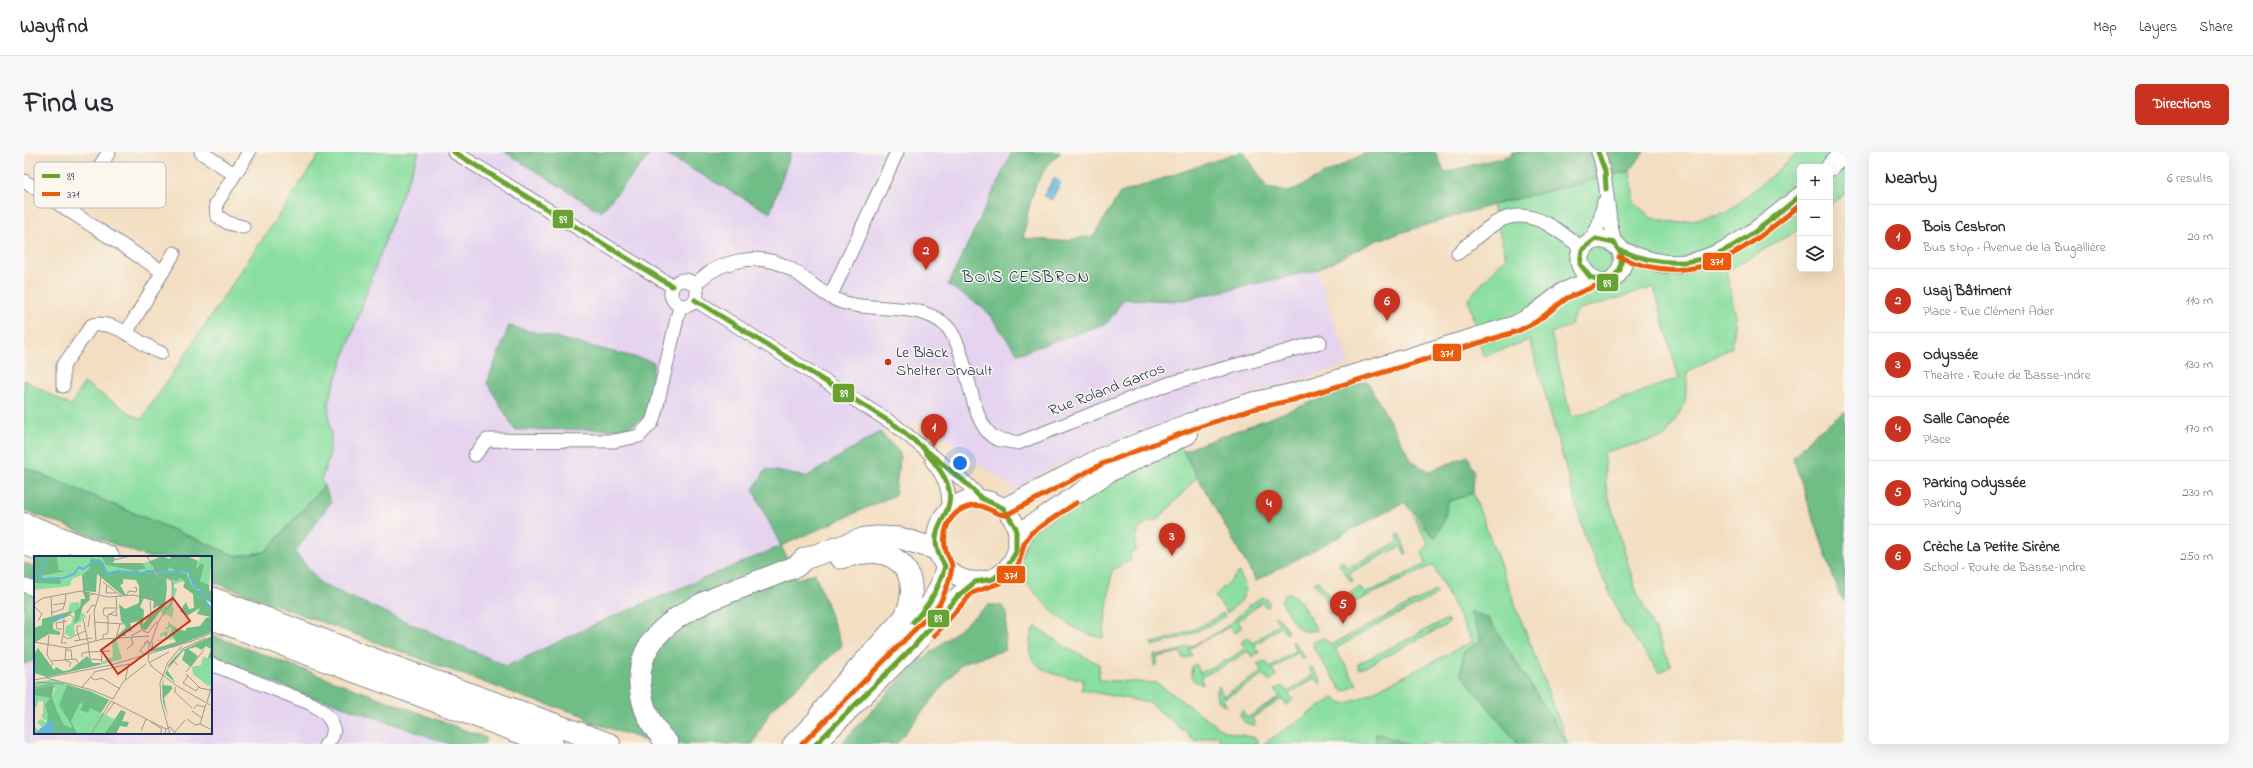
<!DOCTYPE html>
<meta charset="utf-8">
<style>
:root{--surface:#fff;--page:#f7f7f7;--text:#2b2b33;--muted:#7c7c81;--line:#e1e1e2;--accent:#c8321e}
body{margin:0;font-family:"Indie Flower",sans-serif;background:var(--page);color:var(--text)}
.controls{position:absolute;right:12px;top:12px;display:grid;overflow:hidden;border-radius:6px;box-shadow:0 4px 16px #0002}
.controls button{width:36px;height:36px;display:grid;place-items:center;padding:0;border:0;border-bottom:1px solid var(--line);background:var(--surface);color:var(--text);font:20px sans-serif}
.you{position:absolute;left:936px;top:311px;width:14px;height:14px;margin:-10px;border:3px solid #fff;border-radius:50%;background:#1a73e8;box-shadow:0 0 0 6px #1a73e833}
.badge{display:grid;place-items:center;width:26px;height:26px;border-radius:50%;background:var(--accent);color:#fff;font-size:13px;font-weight:700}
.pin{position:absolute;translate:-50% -33px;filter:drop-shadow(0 1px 2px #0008)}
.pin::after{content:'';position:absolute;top:21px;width:14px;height:12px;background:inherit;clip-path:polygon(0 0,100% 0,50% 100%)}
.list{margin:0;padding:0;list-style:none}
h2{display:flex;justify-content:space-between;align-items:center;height:52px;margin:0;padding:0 16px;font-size:17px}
h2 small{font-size:13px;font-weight:400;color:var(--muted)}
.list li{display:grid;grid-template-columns:26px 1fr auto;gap:12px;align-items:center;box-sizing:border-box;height:64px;padding:0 16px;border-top:1px solid var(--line)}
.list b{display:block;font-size:15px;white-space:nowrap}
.list p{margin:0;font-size:13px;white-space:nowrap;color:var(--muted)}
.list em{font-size:13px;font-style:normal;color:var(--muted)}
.icon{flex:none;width:22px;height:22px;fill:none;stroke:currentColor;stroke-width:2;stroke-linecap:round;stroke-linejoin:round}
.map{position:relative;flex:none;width:1821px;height:592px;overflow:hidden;border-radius:6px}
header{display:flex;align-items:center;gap:24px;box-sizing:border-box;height:56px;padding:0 20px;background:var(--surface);border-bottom:1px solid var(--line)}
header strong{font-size:19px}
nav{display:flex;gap:22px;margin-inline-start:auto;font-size:14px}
.intro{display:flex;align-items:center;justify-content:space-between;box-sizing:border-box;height:96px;padding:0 24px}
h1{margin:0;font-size:28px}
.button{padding:10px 18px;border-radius:6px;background:var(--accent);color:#fff;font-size:14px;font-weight:700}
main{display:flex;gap:24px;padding:0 24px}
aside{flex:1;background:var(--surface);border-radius:6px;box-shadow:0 4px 16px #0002}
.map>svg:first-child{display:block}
</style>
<header>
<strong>Wayfind</strong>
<nav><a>Map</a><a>Layers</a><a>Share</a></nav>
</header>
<div class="intro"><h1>Find us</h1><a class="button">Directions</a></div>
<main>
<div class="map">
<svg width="1821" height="592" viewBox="0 0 1821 592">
<rect width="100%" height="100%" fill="#fbf7ec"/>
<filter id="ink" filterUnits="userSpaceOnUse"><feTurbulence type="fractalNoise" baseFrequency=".025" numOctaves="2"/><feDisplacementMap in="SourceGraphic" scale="8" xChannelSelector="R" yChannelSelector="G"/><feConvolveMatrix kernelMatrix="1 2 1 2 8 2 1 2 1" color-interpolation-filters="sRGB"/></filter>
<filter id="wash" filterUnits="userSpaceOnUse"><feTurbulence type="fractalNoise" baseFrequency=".012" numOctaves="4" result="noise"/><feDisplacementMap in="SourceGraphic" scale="16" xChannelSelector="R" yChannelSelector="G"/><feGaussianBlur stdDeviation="0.9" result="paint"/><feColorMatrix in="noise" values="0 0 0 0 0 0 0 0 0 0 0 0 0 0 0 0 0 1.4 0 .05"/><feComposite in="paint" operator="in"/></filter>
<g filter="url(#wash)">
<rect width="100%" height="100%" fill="#f3dec1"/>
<path fill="#e5d3f0" d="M395,0H481L577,60L628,0H637L746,60L767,0H988L924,132L960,156L994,202L1083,171L1100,147L1155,149L1293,118L1325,212L1204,249L1101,286L1022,318L991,338L898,269L856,280L781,325L743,318L729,338L757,394L578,469L483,514L297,432L271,400L307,350L297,328L305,305L307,284L304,250L371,60Z
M187,506L283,544L307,550L426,592H0V512L11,508V581H187Z"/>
<path fill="#8adea0" stroke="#52867f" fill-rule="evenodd" d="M297,0H395L371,60L304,250L307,284L305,305L297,328L300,334L241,400L212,404L0,315V228L47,254L60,231L117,268Z
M1773,0H1821V42L1806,54V15H1776V77L1702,119L1712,165L1708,195L1664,220L1661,251L1641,285L1580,300L1582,336L1611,436L1647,513L1636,521L1599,470L1562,388L1506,188L1459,204L1444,147L1482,105L1468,53L1606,19L1610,49L1627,66L1656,71L1703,60L1761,13ZM1630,135L1655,226L1547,266L1527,181L1546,174L1552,159Z
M1157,295L1173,325L1134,368L1124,370L1114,379L1111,389L1112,399L1106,401L1107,407L1088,418L1079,486C1035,477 1020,447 990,419L997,408L1004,386L1008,380L1099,321Z
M1449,341L1544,592L1464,466L1446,461L1458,488L1439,501L1437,522L1494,592H1383L1352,581V592H1239L1309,546L1321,552L1339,545L1448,490L1409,413L1331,450L1327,443V439L1336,435L1341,442L1402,412L1398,400L1404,391L1389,364L1411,386L1420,368L1424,350Z
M1372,382H1375L1383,401L1381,402L1377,394L1325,421L1329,429L1327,430L1315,412L1319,409L1323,416L1375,390Z
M1215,420L1222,438L1217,449L1203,461L1191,444Z
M1294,429L1312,454L1320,451L1322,458L1317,466L1311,459L1304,461L1308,456L1290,431Z
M1411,439L1413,442L1410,445L1360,469L1311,497L1333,532L1321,539L1317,537L1290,497L1289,490L1300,486L1307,493Z
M1262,442H1268L1276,449L1293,478C1288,479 1282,480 1277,478C1272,476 1258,453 1257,447Z
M1238,445L1244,448L1245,454L1243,456L1238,450L1214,469L1218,475L1211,481L1205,475L1165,497L1168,504L1160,507L1156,500L1133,505V513L1130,514V503C1157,502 1188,486 1209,469C1218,461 1227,451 1238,445Z
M1199,461L1201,464C1177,479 1155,488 1128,494L1127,491C1154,486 1176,476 1199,461Z
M1250,464L1254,465L1264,480L1262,482L1256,475L1230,494L1235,500L1228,505L1224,499L1200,514L1177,525L1179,533L1170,529L1167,523L1168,514L1172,512L1176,521L1204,508L1221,496L1217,490L1224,485L1229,491L1255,472Z
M1421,468H1424V472L1339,516L1335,517L1334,515V512Z
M1011,474L1043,496L1075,512V528L1133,531L1200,579L1231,586L1234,592H1197L1194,583L1172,589L1126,551L1058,538L1059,527C1025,524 992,514 1011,474Z
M1268,490H1270L1281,505L1279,508L1274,500L1248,518L1252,524L1246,530L1240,523L1199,547L1203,555L1193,548L1192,541L1195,534L1199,544L1238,520L1233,512L1241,509L1246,516L1272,498Z
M1288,515L1297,528L1296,532L1291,526L1265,542L1269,548L1262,553L1258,547L1228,566L1231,574L1220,570L1216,562L1218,558L1223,566L1256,545L1251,538L1258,534L1264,540L1289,523L1285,516Z"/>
<path fill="#6fbd86" stroke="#457672" d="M481,0H628L577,60Z
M637,0H767L746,61Z
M988,0H1037C1007,27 1007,48 999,86L1034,89L1070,84L1096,41L1216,0H1220L1243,36L1265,40L1344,0H1411L1421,20L1488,3L1487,0H1620L1606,19L1468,53L1353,88L1293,118L1155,149L1100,147L1083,171L994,202L960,156L924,133Z
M485,174L630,210L621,264L612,271L599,277L491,278L463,231Z
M1343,229L1389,311L1406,319L1444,304L1450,319L1449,341L1424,350L1420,368L1411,386L1380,350L1232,429L1159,299Z
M1821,259V450L1815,442L1769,306L1789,283Z
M856,280L876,301L871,343L757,394L773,427L791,421L818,494L746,559L729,592H646L626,590L564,569L559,563L502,546L187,429V405H124L0,358V315L212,404L241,400L300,334L307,350L271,400L297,432L483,514L578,469L757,394L729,338L742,317L782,325Z
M0,411L11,415V508L0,512Z
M964,453H977L983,460L981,498L938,511L872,592H817L880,523Z
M1446,460L1464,466L1544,592H1494L1437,522L1439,501L1457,488Z
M187,483L462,586L460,592H426L307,550L283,544L187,506Z
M1352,581L1383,592H1352Z"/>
<path fill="#60b5dc" stroke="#3e729d" d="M1030,26L1037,31L1027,48L1020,43Z"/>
</g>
<g filter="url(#ink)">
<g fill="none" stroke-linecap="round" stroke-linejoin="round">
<defs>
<path id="minor" d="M177,0L210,22
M430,0L648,134
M1574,0C1585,30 1582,62 1591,91
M0,29L139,120
M47,59L85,0
M219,75L204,71L193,64L192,52L225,0
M1567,89L1575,72L1580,50
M1434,101C1445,92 1457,80 1470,72C1503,50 1534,78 1559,97
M647 141a13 13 0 1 1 26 0a13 13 0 1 1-26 0Z
M671,133C694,108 735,99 765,116C786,128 801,147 825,152C854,159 893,151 919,171C947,192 942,273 973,287C979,289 988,289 994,291L1144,232L1296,190
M806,145L873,0
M671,148L871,273L942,331L957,346
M102,181L150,101
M39,234V214L68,173C93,167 115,193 137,201
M451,303L463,288L590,289L615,284L628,270L632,257L656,154
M908,309C921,326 927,338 924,359
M0,433L11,438
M187,512L288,552C302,560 320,577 302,592"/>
<path id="secondary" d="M1806,15L1819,0
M1572,87C1602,86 1608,116 1584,131C1554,129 1544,98 1572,87Z
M1598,99C1610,104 1623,109 1636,111C1687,121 1740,73 1776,44
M912 388a41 41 0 1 1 82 0a41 41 0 1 1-82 0Z
M979,356L1075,306L1167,270L1227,250L1267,241L1491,173L1508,164L1539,140L1568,128
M993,389L1006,373L1085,321L1164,283
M873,486C899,460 912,451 921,414
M768,592L805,554
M792,592L891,493L934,444L951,430"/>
<path id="trunk" d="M796,563L815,538L880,466C894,440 889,407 855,401C842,399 828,403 816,406
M644,592C628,576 618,556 616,533C612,477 670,454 713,437C733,430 753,422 773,414L780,407L841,386L854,385L876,386L912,397"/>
<path id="motorway" d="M0,372L84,405
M0,391L34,405
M187,446L364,513L585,592
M187,466L528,592"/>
</defs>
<use href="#minor" stroke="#878690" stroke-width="15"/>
<use href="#secondary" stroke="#878690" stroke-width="20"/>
<use href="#trunk" stroke="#878690" stroke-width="23"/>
<use href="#motorway" stroke="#878690" stroke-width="24"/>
<use href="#minor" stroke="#fff" stroke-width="13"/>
<use href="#secondary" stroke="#fff" stroke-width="18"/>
<use href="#trunk" stroke="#fff" stroke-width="21"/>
<use href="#motorway" stroke="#fff" stroke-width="22"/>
<defs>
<path id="bus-1" d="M430,0L648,134
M1574,0L1581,19L1582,37
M1572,87L1590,91L1598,103L1596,118L1584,131L1566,125L1556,112L1558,98Z
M1598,99C1676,131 1718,91 1776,44
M671,148L871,273L942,331L957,346L979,356L992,376V400L982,417L969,427L951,430L934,444L891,493L792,592
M889,470C905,454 915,436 921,414C896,374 931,368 925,338C922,323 910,311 901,299"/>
<path id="bus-2" d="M1595,105C1674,138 1717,101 1776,53
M910,484L948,441L976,431L987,423L995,411L1000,392L1007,381L1052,351
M778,592L915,453C921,441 926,429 928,415C928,409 923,404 922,399C917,380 925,360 944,355C961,349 969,364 982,363L1078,312L1169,277L1229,257L1269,248L1494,179L1512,170L1543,146L1571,134"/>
</defs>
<use href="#bus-1" stroke="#fbf7ec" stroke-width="8"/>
<use href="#bus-2" stroke="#fbf7ec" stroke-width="8"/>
<use href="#bus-1" stroke="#68a332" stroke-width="5"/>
<use href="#bus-2" stroke="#ea5b0c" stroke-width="5"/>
</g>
</g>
<circle fill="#c8321e" stroke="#fbf7ec" stroke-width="1.5" cx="864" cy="210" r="4"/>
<g text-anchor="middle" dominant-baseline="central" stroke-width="3" stroke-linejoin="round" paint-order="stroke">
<g font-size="16" fill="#1b2f5e" stroke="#fbf7ec" text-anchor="start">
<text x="872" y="201">Le Black<tspan x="872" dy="18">Shelter Orvault</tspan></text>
</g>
<g font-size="16" fill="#1b2f5e" stroke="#fbf7ec">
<text transform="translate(1083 238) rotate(-21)">Rue Roland Garros</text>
</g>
<g font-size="17" letter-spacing="1" fill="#1b2f5e" stroke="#fbf7ec">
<text x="1002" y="125">BOIS CESBRON</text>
</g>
</g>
<g transform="translate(10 404)">
<rect width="178" height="178" fill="#f3dec1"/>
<path d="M23,0H67L72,9L102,14L112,13L109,7L114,6L119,10L120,15L72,16L62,2L56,4L55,13L48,19L38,23L36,30L0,34L2,26L26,22H9L7,20L33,15L25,14ZM129,0L135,4V11L144,17L156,16L155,22L166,35L159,32L151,17L123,16L124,19L143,24L146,22L151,25L140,28V31L143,33L138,50L140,53L138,61L147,68L132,58L130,60L126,54L136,47L138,39L137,25L123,20L120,16L134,14L124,13V5ZM166,0H178L175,29L166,25V19L162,14ZM45,46L46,51L40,57L34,55L36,47ZM48,56L53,62L49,61L47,66L40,69L41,79L36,81L32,78L30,79L32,70L37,68L39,61L42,62L40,68L44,65ZM134,66L145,73L138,71L144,76L138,80L140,83L121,85L133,82L138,72L136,71L132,82L130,79L126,81L127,76L129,78L130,75L133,76L136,70L133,74L131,73L134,70ZM78,83H82L88,103L66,109L71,104L79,101ZM169,101L178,103V129L174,130L159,118L158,111L167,109ZM20,123L75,144L67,157L80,163L70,178H0V170L4,174L8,171L3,166L7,163L12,166L13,164H10L7,159L9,158V145H4L3,151L0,152V139L19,140L21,132L0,133V127Z" fill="#8adea0"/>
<path d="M0,0H23L25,14L33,15L7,20L9,22H26L27,28L0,27ZM67,0H79L81,3L79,7H109L112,13L103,14L107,16L120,15L119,10L114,6L128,0L135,3L139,0H153L164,5L162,14L167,7L170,9L166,25L175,29V34L178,36V48L172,43L178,55V76L140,91L116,96L119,84V93L142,86L137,78L144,76L137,71L152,75V72L166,70L172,62L177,61L163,58L166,52L153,60L146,55L152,46L155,53L160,52L159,38L149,31L151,26L146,22L143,25L124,19L123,16L152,17L159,32L166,35L155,22V16L144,17L135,11L133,16H120L123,20L132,22L133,31L131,49L121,62L112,74L107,73L105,65L96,67L98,75L92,76L91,80H83L92,71L87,65L85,48L91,53L105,47V30L102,24L89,23V28L86,29L92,39H88L63,18L62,36L49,35L48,19L55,13L56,4L59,2L67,4L72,16L102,15L72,9ZM110,42L120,45L119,53L124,50L126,52L115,59L109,69L110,54L106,51ZM50,36H55L56,44L49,50L45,64L40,68L41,55L46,51L47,43H51ZM37,55L38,57L19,67V73L26,76V79L15,78L0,87V72L8,69V63ZM178,80V103L174,102L177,93L172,90L168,94L162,91L154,93L164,100L157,111L148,104L151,95H149L133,114L142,127L131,118L137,105L147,95ZM4,92L20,114L22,111L29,115L36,114L53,100L59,107H67L66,109L13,121L0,117V98ZM131,121L129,129L138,130V133L130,142L134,161L129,146L128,129ZM20,129L18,141L23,155L30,169L37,172L38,170L25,149L33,129L56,135L75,144L67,157L56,152L54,157L46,154L49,148L46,147L37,165L43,178H16L19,171L17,164L13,168L14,159L11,149L16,142L0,139V133ZM87,154L92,156L88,165L95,166L93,171L86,170L82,178H70Z" fill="#6fbd86" fill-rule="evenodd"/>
<path d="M17,164L20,173L16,178H0Z" fill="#60b5dc"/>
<path fill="none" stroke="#60b5dc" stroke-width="2" d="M1,0L10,5L6,20L8,23L30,22L40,18L45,11L49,13L62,4L68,6L73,18L83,15L108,17L113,15L144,16L151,14L156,17L160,31L167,33L172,47L178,52M18,65L30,60"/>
<path fill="none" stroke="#9d9899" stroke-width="1" d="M112,0L121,11L123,19L135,22L139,26L138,45L134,53M80,4L96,0M69,26L87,40M73,29L72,37H82M49,36L52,41L61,37M65,38L67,19M93,39L95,35L102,36L103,32L100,31M17,40L18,60M116,45L117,57M0,48L9,42L47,35L74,41L100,39L125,46L132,52M19,49L31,47L32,38M0,50L8,58L4,65M54,55L53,57L58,49L61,50M17,57L29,53L31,47M75,58L83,60L82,56M49,62L54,86M74,62L69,58L70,52H83M60,66L89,68M123,68L133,52M54,71L56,59M28,73H23L22,67L33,65M15,79L13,99L19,108L17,110M29,80L27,87H33M97,80L108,74L114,77L123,65M82,82L86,68M34,83L29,80L30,61L36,59L39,61M34,83L51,75M69,83V79L74,77V59L83,54L82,41M46,84L43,75V70H47M40,85L58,82M62,85L60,55L65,39M0,86L34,92L69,83L115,80M156,86L178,77M54,87L56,103L68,104M110,87L115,86V94M116,89L124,67M32,92L31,104L37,107L35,111M93,93L99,88L97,81M32,94H37L38,103M146,94L172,82M67,95L68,107M115,96L114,104L118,111M111,99L106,95L114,84M48,101V97L54,96L76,95M17,105L42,103L44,107M116,106L135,96M134,109L139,105L144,109M117,110L143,130M60,116L95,108L91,124M152,116L170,94M152,118L166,132L176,134M154,120L149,127L162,135L165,131M56,121L61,124L68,122L86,133M13,122L58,134L79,143M0,124L77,109L158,85M2,126L30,128M143,130L176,149M48,131L61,116M141,131V136L158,152M0,132L18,128M79,143L89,126L112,108M77,145L132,173M173,146L178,129M159,153L163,149L171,151M158,155L168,162M71,159L80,147M153,163L161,169L166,168L172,148M117,166L128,173L126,178M166,168L178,174M107,175L112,163M141,176L151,164M57,178L77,145M131,178L132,173L136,171L142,178M136,178L127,145L126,127L134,106L148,90"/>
<path fill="#c8321e" fill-opacity="0.15" stroke="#c8321e" stroke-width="2" d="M139,42L156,65L84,118L67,94Z"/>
<rect width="178" height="178" fill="none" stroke="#1b2f5e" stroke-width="2"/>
</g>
<rect x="10" y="10" width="132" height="46" rx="6" fill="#fbf7ec" stroke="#b8bbc1" stroke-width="1"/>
<rect x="18" y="22" width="18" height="4" fill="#68a332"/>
<rect x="18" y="40" width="18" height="4" fill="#ea5b0c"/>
<g font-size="11" fill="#1b2f5e">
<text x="43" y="28">89</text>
<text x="43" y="46">371</text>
</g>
<g stroke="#fbf7ec" stroke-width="1.5">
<rect x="528" y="57" width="22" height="20" rx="4" fill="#68a332"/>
<rect x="1678" y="100" width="30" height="19" rx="4" fill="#ea5b0c"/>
<rect x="1572" y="121" width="23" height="19" rx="4" fill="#68a332"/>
<rect x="1408" y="191" width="30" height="19" rx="4" fill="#ea5b0c"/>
<rect x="808" y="231" width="23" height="20" rx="4" fill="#68a332"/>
<rect x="972" y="413" width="30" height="19" rx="4" fill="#ea5b0c"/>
<rect x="903" y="457" width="23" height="19" rx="4" fill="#68a332"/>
</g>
<g font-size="11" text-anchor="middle" font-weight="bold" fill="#fff">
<text x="539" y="71">89</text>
<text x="1693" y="113">371</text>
<text x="1583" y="135">89</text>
<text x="1423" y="205">371</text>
<text x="820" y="245">89</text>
<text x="987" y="427">371</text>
<text x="914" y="470">89</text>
</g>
</svg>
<div class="controls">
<button>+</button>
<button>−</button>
<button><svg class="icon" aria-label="layers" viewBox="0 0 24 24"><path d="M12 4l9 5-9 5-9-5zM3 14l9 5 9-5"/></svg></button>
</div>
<div class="you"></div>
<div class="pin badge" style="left:910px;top:295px">1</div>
<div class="pin badge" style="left:902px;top:118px">2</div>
<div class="pin badge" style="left:1148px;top:404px">3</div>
<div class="pin badge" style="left:1245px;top:371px">4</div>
<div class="pin badge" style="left:1319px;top:472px">5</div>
<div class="pin badge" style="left:1363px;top:169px">6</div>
</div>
<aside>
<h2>Nearby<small>6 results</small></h2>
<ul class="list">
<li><span class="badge">1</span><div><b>Bois Cesbron</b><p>Bus stop · Avenue de la Bugallière</p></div><em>20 m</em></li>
<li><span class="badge">2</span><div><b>Usaj Bâtiment</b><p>Place · Rue Clément Ader</p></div><em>110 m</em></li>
<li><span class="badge">3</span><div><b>Odyssée</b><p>Theatre · Route de Basse-Indre</p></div><em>130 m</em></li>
<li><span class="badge">4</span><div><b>Salle Canopée</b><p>Place</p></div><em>170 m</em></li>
<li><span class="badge">5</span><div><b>Parking Odyssée</b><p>Parking</p></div><em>230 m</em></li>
<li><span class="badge">6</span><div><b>Crèche La Petite Sirène</b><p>School · Route de Basse-Indre</p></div><em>250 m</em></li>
</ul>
</aside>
</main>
